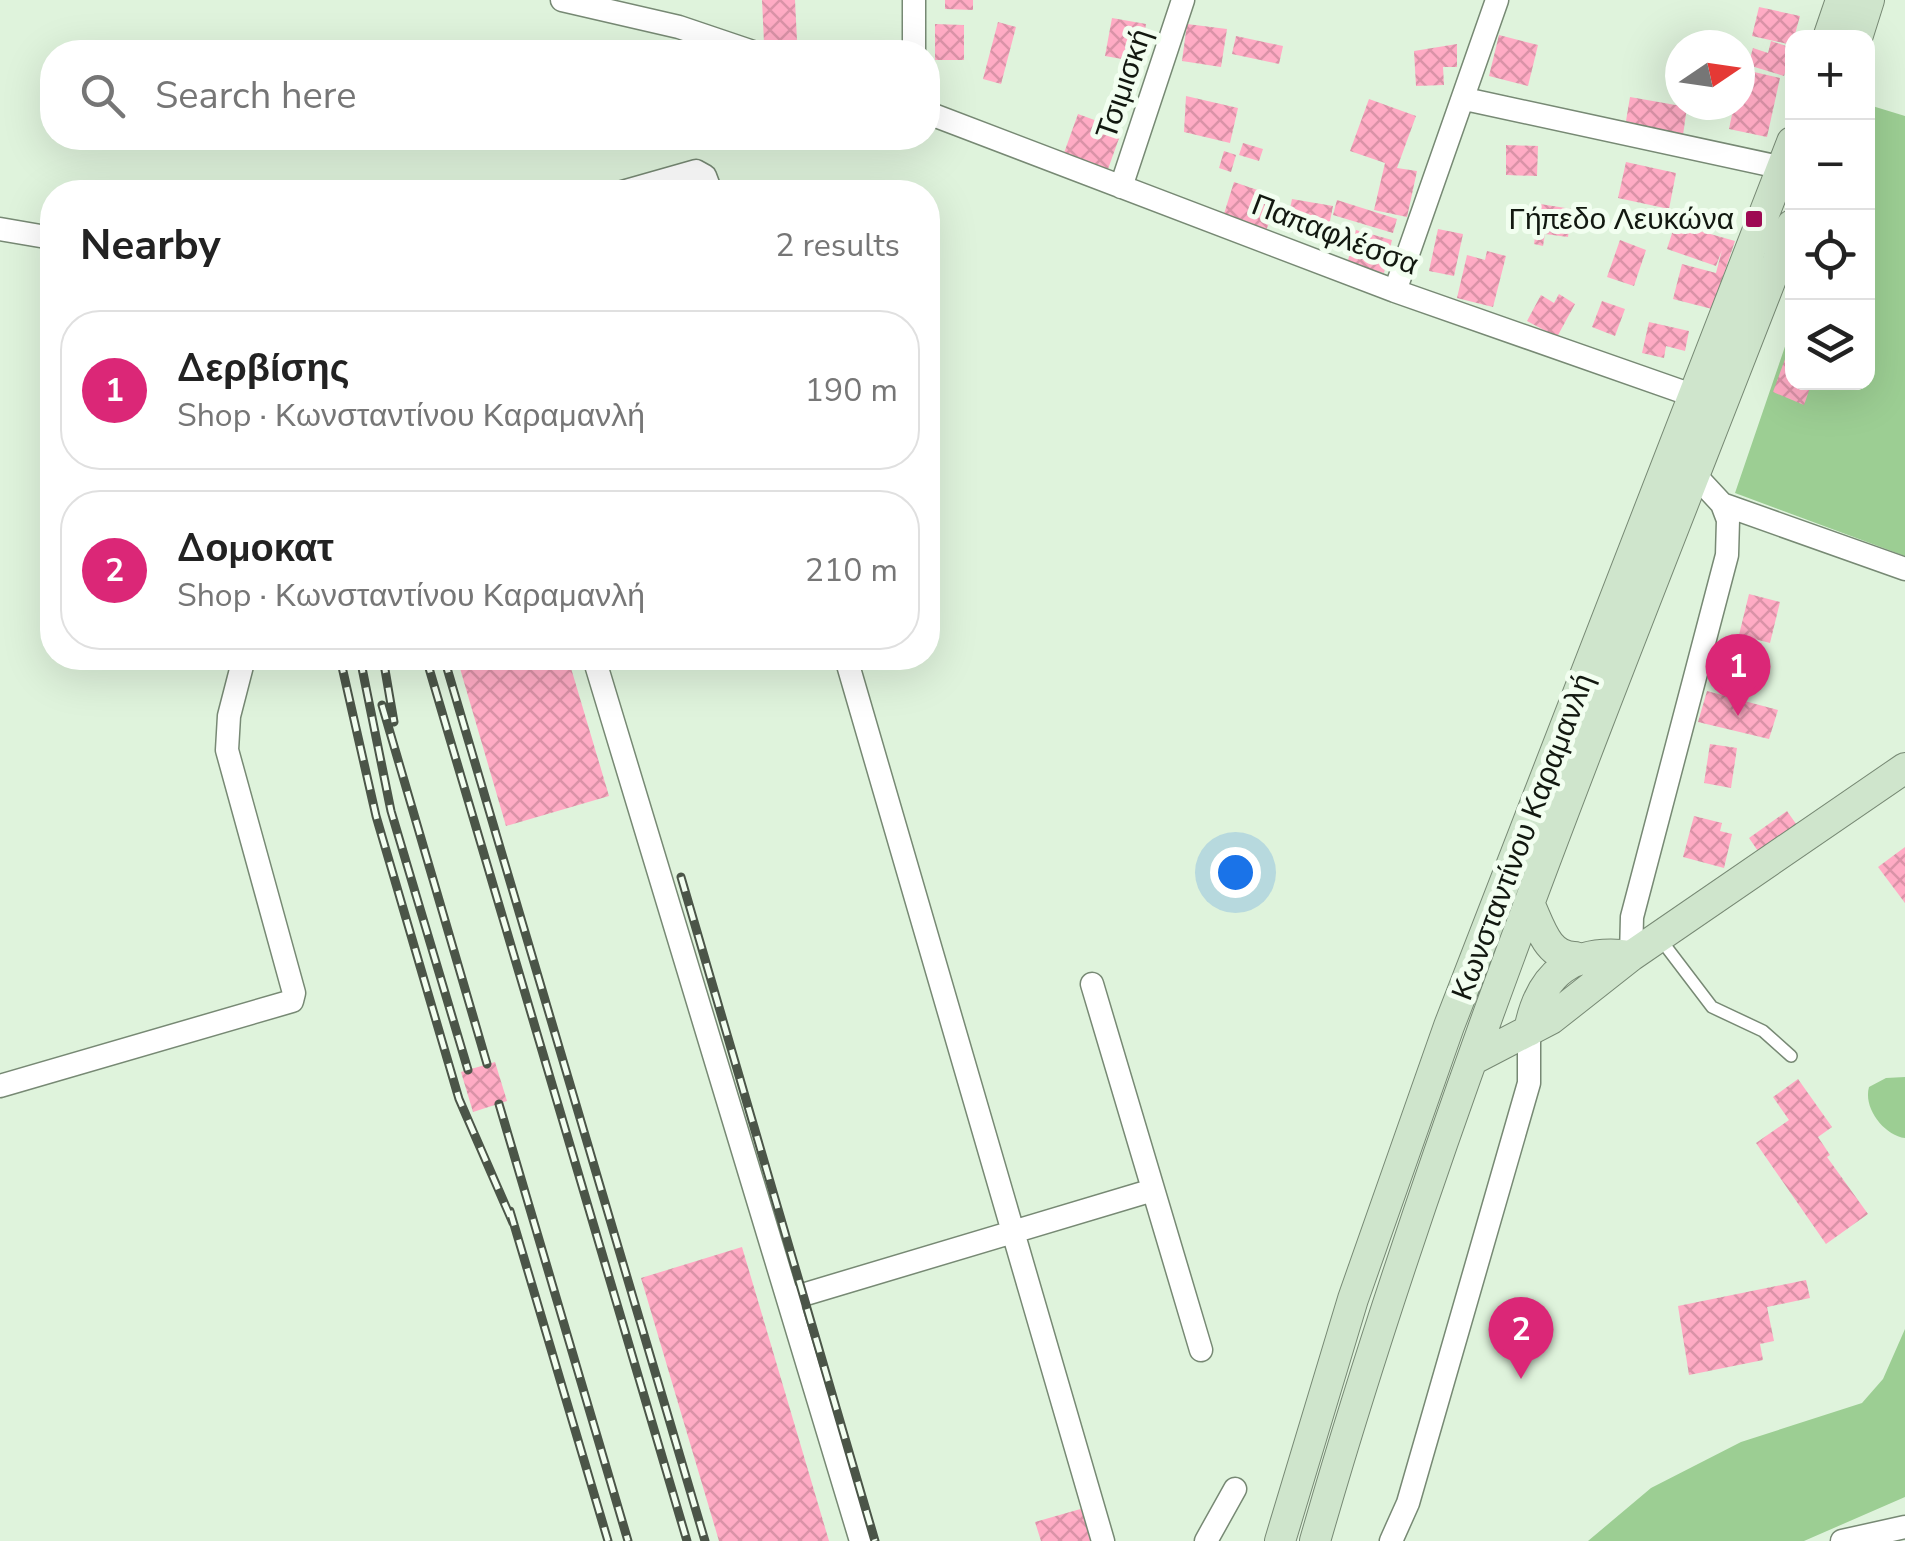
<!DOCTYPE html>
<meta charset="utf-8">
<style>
:root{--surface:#fff;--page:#f6f6f6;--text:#222;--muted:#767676;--line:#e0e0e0;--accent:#db2777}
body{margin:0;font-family:"Nunito Sans",sans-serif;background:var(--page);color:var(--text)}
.controls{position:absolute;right:30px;top:30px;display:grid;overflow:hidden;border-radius:20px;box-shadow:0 10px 40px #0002}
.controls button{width:90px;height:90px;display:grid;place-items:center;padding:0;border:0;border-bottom:2px solid var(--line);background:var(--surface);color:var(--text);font:50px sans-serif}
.compass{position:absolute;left:1665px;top:30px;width:90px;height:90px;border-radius:50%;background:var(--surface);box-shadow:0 10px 40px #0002;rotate:77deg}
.you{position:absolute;left:1235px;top:872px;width:35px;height:35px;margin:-25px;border:8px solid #fff;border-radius:50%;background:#1a73e8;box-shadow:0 0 0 15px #1a73e833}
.badge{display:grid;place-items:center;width:65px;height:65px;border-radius:50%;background:var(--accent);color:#fff;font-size:32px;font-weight:700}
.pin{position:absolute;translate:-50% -82px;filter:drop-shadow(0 2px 5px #0008)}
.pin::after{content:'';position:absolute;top:52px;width:35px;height:30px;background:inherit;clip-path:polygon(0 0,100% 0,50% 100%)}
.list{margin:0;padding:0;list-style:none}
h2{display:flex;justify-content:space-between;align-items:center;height:130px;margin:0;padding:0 40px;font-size:42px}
h2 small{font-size:32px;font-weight:400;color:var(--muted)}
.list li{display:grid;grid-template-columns:65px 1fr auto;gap:30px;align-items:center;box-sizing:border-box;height:160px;margin:0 20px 20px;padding:0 20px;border:2px solid var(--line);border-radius:40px}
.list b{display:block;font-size:38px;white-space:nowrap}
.list p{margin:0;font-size:32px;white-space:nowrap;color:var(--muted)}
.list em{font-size:32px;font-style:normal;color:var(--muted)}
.icon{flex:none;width:55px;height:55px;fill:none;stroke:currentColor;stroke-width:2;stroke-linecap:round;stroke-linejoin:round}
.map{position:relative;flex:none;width:1905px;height:1541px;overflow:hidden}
.search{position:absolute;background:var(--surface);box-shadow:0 10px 40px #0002;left:40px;top:40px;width:900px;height:110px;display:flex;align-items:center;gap:25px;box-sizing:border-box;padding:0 35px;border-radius:40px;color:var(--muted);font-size:38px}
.panel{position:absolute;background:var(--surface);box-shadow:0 10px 40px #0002;left:40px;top:180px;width:900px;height:490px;border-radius:40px}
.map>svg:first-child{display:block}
</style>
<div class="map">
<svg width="1905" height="1541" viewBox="0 0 1905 1541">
<defs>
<pattern id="building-cross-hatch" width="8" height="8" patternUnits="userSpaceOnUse" patternTransform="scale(2.5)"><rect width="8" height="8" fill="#ffabc4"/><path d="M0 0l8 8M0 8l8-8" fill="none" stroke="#da92a7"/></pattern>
</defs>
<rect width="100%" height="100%" fill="#dff3dc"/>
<path fill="#9cce93" d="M1869,105L1905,116V556L1735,493L1792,326V382H1868Z
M1905,1077V1138C1884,1135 1863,1108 1869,1087L1886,1078Z
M1905,1329V1497L1804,1541H1588L1651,1488L1741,1442L1862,1403L1883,1379Z"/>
<path fill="url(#building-cross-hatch)" d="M762,0H795L797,41L764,43Z
M945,0H973V10L945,9Z
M1759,7L1800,16L1792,45L1752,36Z
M1112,18L1146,24L1139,62L1105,56Z
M998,22L1016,27L1001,84L983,79Z
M935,24L964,25V60H935Z
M1187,24L1227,29L1221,67L1182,61Z
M1499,35L1538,45L1528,86L1489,76Z
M1236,36L1283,46L1279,64L1232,54Z
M1771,41L1792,48L1784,76L1748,65L1753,48L1768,53Z
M1457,44V67H1443L1444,85L1416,86L1414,51Z
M1741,69L1780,78L1767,137L1729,129L1734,105H1740Z
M1186,96L1238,108L1230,143L1184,132Z
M1630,97L1687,107L1682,142L1624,133Z
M1369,99L1416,116L1397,168L1417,171L1407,217L1374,210L1385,163L1350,151Z
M1078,114L1122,130L1108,169L1064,153Z
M1243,143L1263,149L1259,161L1239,155Z
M1506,145L1538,146L1537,176L1506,175Z
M1224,151L1236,155L1231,172L1219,168Z
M1626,162L1676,173L1669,209L1618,198Z
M1234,182L1278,197L1266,231L1223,217Z
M1292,199L1333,206L1327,236L1286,229Z
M1337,200L1397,219L1393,233L1333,215Z
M1540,204L1572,209L1568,237L1545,234L1543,246L1534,244Z
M1675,224L1735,241L1712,309L1673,299L1682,264L1716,273L1722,250L1716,266L1667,249Z
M1438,229L1463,234L1454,276L1429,271Z
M1356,230L1392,240L1384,273L1347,264Z
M1620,240L1646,250L1634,286L1607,277Z
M1487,251L1506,256L1493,307L1457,298L1467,255L1485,260Z
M1559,294L1575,304L1557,337L1527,321L1541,295L1554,303Z
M1602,301L1625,309L1615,336L1592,327Z
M1649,322L1689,331L1685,351L1666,346L1664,358L1642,353Z
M1792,340V382H1812L1804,405L1773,392Z
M1749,594L1780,602L1770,643L1739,635Z
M457,658H568L609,796L506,826Z
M1707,691L1778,710L1769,739L1698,722Z
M1710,744L1737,748L1731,788L1704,783Z
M1787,811L1801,831L1762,857L1749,838Z
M1694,816L1722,823L1720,831L1732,834L1724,868L1683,857Z
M1905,847V903L1878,867Z
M495,1062L507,1101L473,1112L461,1072Z
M1798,1079L1832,1127L1818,1137L1830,1155L1827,1157L1868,1214L1826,1244L1756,1143L1789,1120L1773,1097Z
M742,1247L829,1541H719L641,1278Z
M1806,1280L1810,1298L1767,1307L1774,1341L1760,1344L1763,1360L1689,1375L1678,1306Z
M1084,1508L1093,1541H1041L1035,1522Z"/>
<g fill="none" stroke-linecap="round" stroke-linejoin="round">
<defs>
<path id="lane" d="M1661,940L1712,1007L1763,1031L1791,1056"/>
<path id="street" d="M562,0L679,27L753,52
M914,52V0
M1465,99L1784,168
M928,113L1395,291L1706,400
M1121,187L1183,0
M622,192L696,171L705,176L711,192
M0,229L52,238
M1395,291L1497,0
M1696,476L1722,504L1905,569
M594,658L861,1541
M846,658L1103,1541
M1631,956L1632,917L1727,555L1728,520L1722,504
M1092,984L1201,1350
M0,1086L292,1001L294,993L227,750L229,716L244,658
M789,1299L1153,1190
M1206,1541L1235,1489
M1391,1541L1408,1503L1529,1083V1031
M1842,1541L1905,1527"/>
<path id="secondary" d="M1828,38L1841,0
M1857,38L1869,0
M1529,903C1540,926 1547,957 1575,957
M1529,1031C1540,972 1574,948 1631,956
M1472,1060L1551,1019L1631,956L1905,768
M1280,1541L1353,1299L1449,1026L1792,142
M1315,1541C1444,1092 1624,659 1792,225"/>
</defs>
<use href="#lane" stroke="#778974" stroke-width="14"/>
<use href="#street" stroke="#778974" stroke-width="25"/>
<use href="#secondary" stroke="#778974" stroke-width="32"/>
<use href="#lane" stroke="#fff" stroke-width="11"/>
<use href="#street" stroke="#fff" stroke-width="22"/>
<use href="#secondary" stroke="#cfe5cc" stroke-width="30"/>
<defs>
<path id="rail" d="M340,658L376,816L459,1099L513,1223
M360,658L391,811L468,1070
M383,658L394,722
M426,658L687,1541
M444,658L705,1541
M382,705L487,1064
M681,877L875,1541
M499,1104L628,1541
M510,1211L608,1541"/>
</defs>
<use href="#rail" stroke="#4b5548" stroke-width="9"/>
<use href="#rail" stroke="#f2fef0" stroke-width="5" stroke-dasharray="15" stroke-linecap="butt"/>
</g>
<rect fill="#9f0b53" stroke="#f2fef0" stroke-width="4" x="1744" y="209" width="20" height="20" rx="5"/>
<g text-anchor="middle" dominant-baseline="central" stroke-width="10" stroke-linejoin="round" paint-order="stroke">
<g font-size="30" fill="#121810" stroke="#f2fef0">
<text transform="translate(1124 84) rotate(-71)">Τσιμισκή</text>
<text transform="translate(1335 235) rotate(21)">Παπαφλέσσα</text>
<text transform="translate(1523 837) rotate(-69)">Κωνσταντίνου Καραμανλή</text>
</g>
<g font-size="30" fill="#121810" stroke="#f2fef0" text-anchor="end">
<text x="1734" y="219">Γήπεδο Λευκώνα</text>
</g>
</g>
</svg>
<div class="controls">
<button>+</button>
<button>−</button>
<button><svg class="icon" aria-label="locate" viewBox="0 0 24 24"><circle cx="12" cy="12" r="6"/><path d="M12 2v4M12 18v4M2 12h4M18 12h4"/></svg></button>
<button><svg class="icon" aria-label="layers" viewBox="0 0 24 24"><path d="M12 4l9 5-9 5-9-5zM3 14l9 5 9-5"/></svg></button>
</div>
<svg class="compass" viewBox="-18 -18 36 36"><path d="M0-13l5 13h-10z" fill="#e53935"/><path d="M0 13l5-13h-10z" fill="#767676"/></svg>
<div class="you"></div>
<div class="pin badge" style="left:1738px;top:716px">1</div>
<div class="pin badge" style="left:1521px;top:1379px">2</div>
<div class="search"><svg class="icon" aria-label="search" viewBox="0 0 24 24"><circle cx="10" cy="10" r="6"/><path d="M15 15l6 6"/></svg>Search here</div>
<section class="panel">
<h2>Nearby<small>2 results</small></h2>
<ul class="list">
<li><span class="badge">1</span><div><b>Δερβίσης</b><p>Shop · Κωνσταντίνου Καραμανλή</p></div><em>190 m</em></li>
<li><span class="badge">2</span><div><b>Δομοκατ</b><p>Shop · Κωνσταντίνου Καραμανλή</p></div><em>210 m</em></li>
</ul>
</section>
</div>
